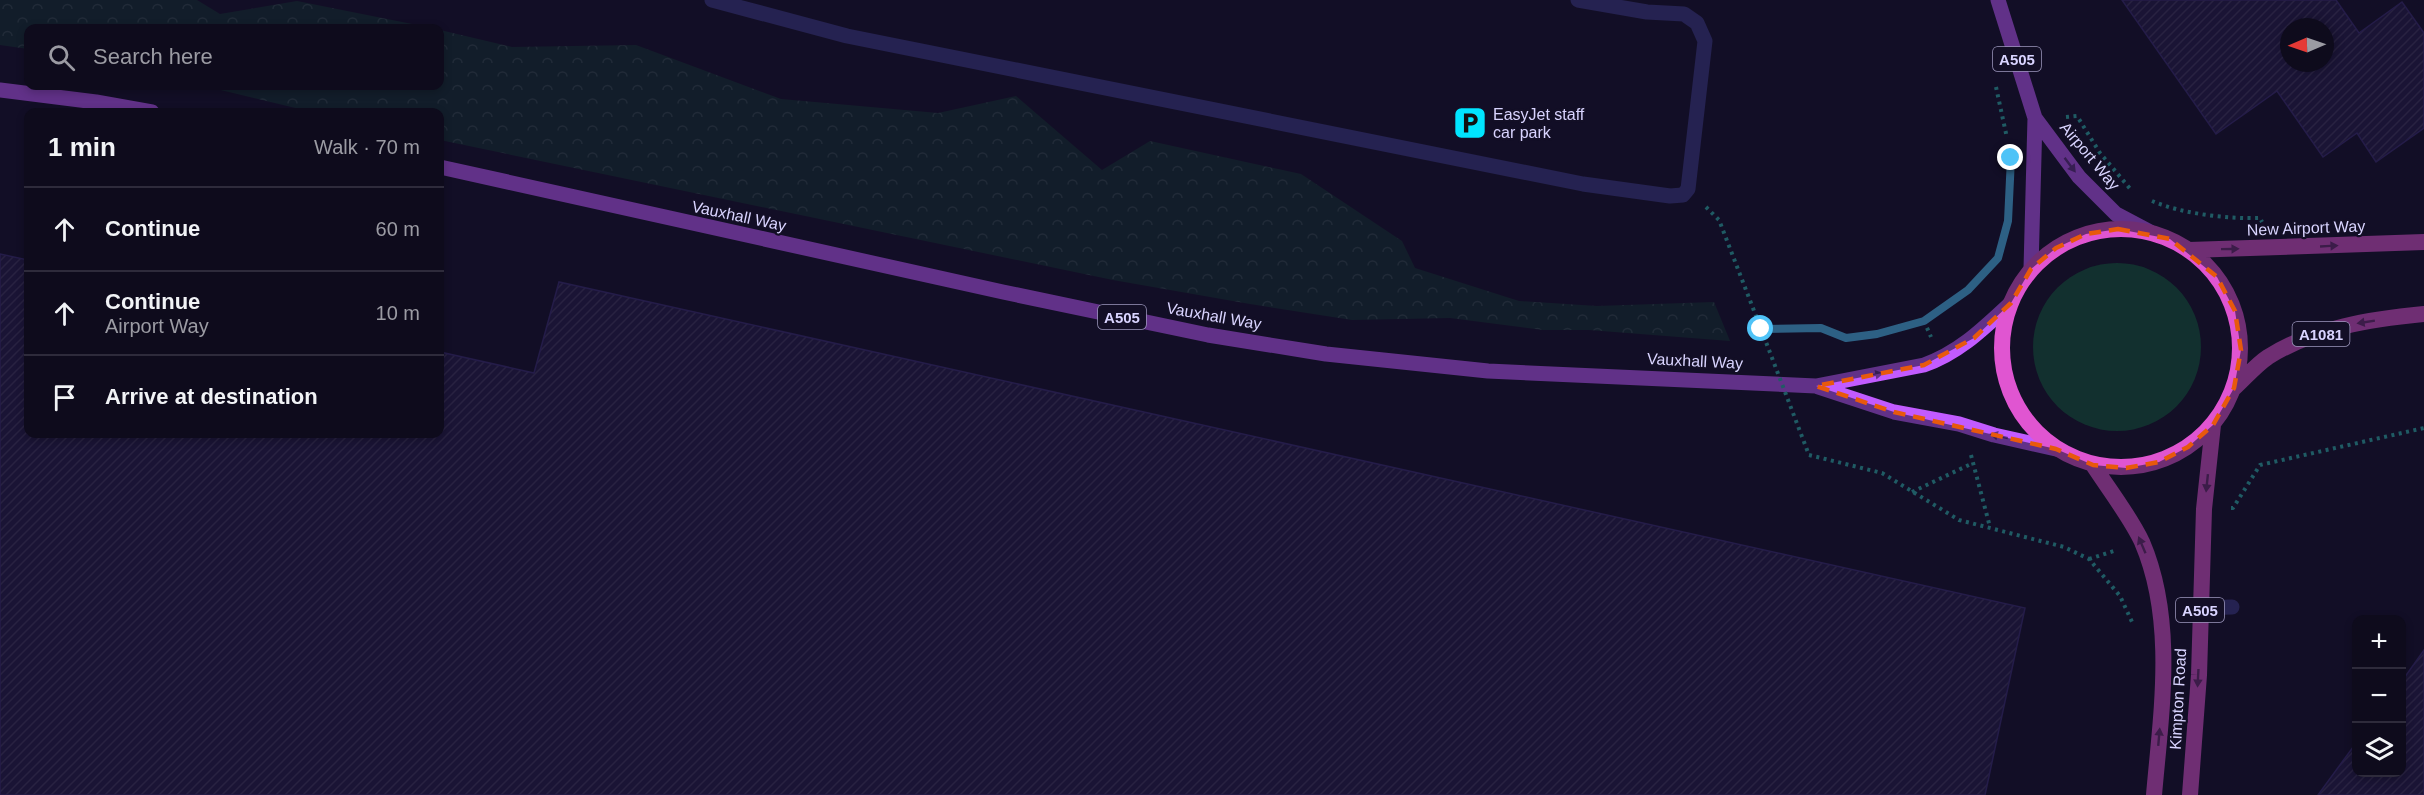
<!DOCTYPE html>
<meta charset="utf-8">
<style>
:root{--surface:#0e0b1c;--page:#171425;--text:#f1f3f6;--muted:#9b9ba3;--line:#2e2b3b}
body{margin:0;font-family:Arial,sans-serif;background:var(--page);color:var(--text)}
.controls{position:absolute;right:18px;bottom:18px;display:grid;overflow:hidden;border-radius:12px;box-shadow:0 3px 9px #0003}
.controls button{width:54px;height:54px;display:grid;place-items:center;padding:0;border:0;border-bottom:2px solid var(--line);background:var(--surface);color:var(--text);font:30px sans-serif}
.compass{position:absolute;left:2280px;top:18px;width:54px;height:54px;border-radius:50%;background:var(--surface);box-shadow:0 3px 9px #0003;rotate:268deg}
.stop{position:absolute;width:18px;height:18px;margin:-14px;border:4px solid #4fc3f7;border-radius:50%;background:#fff}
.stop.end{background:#4fc3f7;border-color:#fff;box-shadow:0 2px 6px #0008}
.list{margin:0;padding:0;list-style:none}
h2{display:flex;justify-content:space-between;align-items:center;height:78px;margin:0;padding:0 24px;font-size:26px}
h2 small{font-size:20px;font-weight:400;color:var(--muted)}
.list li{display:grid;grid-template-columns:39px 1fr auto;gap:18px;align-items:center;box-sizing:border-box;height:84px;padding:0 24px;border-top:2px solid var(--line)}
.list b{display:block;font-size:22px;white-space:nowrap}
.list p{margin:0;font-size:20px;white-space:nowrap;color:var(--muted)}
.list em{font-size:20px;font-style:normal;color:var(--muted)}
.icon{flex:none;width:33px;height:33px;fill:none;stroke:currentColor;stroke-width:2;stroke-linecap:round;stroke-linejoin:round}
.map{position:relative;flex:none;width:2424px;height:795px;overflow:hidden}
.search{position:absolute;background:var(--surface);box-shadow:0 3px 9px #0003;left:24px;top:24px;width:420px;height:66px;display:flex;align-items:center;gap:15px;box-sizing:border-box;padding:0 21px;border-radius:12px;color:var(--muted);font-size:22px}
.panel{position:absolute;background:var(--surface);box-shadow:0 3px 9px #0003;left:24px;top:108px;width:420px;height:330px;border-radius:12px}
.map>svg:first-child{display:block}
</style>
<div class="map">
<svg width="2424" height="795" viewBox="0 0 2424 795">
<defs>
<pattern id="forest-crowns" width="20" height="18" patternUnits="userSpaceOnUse" patternTransform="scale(1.5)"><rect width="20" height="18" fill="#12302f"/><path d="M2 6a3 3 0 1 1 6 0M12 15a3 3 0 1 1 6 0" fill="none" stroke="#344d4e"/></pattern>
<pattern id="building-hatch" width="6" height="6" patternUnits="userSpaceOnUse" patternTransform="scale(1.5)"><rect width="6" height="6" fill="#241b47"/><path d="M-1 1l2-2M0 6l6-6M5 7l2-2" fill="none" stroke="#433b63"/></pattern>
</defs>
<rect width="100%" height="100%" fill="#130f26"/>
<path fill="#12302f" d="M2033 347a84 84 0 1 1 168 0a84 84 0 1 1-168 0Z"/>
<path fill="url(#forest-crowns)" d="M0,0H197L220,14L297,1L432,28H28V49L0,45Z
M440,30L512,47L636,45L781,99L938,113L1016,96L1102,170L1150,141L1301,174L1402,241L1415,268L1519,301L1597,306L1714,302L1730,341L1589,330H1543L1450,318L1352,320L1250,304L1113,280L440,140V112H312L204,86H440Z"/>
<path fill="url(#building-hatch)" stroke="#3b2d73" stroke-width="1.5" fill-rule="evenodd" d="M2122,0H2336L2359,33L2402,2L2424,33V128L2376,162L2357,133L2323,157L2277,91L2216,134ZM2289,27H2325V63H2289Z
M0,254L28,260V434H440V352L534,373L559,282L2025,608L1985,795H0Z
M2424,650V795H2318L2356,743V772H2402V681Z"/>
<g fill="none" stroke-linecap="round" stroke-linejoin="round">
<path stroke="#2fb8b0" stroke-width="4" stroke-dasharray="3 4.5" stroke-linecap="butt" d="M1996,87L2007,138
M2066,117L2077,116L2100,153L2132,191
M2152,201C2182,214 2228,219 2260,218L2262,222
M1706,207L1719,220L1761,329L1821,328L1846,338L1877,334L1924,321L1968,290L1997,258L2005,234
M1924,321L1931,337
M1809,455L1882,473L1959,520L2064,547L2089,559L2120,596L2133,624
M1971,455L1990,527
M1912,492L1973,463
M2231,508H2233L2260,465L2424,428
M2089,559L2117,550"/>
<path stroke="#3d3a85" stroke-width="15" d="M712,0L847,36L1583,184L1670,196L1683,195L1688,189L1705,41L1697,23L1684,14L1647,12L1578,0
M2200,608L2232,607"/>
<path stroke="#c25bff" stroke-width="15" d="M1998,0L2035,118L2031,269
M0,90L96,102L152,112
M2035,118L2079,177L2116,214L2150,232
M440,167L1003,292L1208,335L1326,354L1488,371L1816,386L1924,365C1959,353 1984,328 2011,303
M1818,387L1894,412L1959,424L1994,435L2056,449"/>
<path stroke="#e055d1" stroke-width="16" d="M2002 348a119 119 0 1 1 238 0a119 119 0 1 1-238 0Z
M2189,250L2424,242
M2234,388C2245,378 2256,365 2268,357C2314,328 2371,319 2424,314
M2093,465C2108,488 2131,518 2142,542C2176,621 2161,713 2154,795
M2190,795L2199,675L2204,509L2213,425"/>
<path stroke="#2fb8b0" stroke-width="4" stroke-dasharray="3 4.5" stroke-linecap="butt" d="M1761,329L1809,455"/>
</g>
<defs><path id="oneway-solid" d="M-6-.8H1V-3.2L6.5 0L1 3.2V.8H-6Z" transform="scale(1.5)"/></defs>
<g fill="#623188">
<use href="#oneway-solid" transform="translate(2070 165) rotate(53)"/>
<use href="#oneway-solid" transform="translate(1874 375) rotate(-11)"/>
<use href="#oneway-solid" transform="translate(1999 436) rotate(-166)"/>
</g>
<g fill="#6f2e73">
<use href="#oneway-solid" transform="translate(2329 246) rotate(-3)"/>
<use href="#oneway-solid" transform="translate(2230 249) rotate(-1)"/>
<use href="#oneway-solid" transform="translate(2366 322) rotate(171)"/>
<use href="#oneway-solid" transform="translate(2207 483) rotate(96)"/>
<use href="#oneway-solid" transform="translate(2142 545) rotate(-113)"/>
<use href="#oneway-solid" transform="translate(2198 678) rotate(93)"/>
<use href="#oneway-solid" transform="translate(2159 737) rotate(-85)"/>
</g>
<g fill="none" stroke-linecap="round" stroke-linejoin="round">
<path stroke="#4fc3f7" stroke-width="8" d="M1761,329L1821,328L1846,338L1877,334L1924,321L1968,290L1998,258L2008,221L2011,158"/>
</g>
<path d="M0 0H2424V795H0ZM2118,229L2170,239L2217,277L2235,311L2241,350L2234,388L2213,425L2188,447L2159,462L2126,468L2093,465L2056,449L1894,412L1816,386L1924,365L1974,338L2011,303L2031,269L2056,248L2086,234Z" fill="#130f26" fill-opacity=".55" fill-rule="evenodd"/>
<path fill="none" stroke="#e8590c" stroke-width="4.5" stroke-dasharray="12 8" stroke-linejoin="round" d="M2118,229L2170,239L2217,277L2235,311L2241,350L2234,388L2213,425L2188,447L2159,462L2126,468L2093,465L2056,449L1894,412L1816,386L1924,365L1974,338L2011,303L2031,269L2056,248L2086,234Z"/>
<defs>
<symbol id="parking-square" viewBox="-11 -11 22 22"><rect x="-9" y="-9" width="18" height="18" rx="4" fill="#00e5ff" stroke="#130f26"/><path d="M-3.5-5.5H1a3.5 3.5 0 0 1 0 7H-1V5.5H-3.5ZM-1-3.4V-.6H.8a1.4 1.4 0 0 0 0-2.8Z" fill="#111"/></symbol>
</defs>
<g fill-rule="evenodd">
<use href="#parking-square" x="1451" y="104" width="38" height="38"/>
</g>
<g text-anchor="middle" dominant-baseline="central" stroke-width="4.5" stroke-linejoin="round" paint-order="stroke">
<g fill="#130f26" stroke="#9e99be" stroke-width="1.5">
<rect x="1993" y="47" width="48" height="24" rx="4.5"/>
<rect x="1098" y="305" width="48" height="24" rx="4.5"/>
<rect x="2292.5" y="322" width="57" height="24" rx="4.5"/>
<rect x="2176" y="598" width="48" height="24" rx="4.5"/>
</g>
<g font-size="15" font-weight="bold" fill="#d9d4ff">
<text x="2017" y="59">A505</text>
<text x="1122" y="317">A505</text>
<text x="2321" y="334">A1081</text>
<text x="2200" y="610">A505</text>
</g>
<g font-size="16" fill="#d9d4ff" stroke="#130f26" text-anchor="start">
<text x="1493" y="114">EasyJet staff<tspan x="1493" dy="18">car park</tspan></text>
</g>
<g font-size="16" fill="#d9d4ff" stroke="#130f26">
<text transform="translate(2090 156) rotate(50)">Airport Way</text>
<text transform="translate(739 216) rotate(12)">Vauxhall Way</text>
<text transform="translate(2306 228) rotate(-2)">New Airport Way</text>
<text transform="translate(1214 316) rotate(10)">Vauxhall Way</text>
<text transform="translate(1695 361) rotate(3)">Vauxhall Way</text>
<text transform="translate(2178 699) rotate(-87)">Kimpton Road</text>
</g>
</g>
</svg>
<div class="controls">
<button>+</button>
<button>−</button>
<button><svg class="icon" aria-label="layers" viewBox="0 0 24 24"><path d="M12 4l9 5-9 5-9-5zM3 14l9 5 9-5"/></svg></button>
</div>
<svg class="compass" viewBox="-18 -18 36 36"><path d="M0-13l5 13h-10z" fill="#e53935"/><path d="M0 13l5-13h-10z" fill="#9b9ba3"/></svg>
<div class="stop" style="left:1761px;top:329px"></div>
<div class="stop end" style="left:2011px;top:158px"></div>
<div class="search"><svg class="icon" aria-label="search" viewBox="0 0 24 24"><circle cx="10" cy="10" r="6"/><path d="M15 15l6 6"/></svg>Search here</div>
<section class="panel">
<h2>1 min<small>Walk · 70 m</small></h2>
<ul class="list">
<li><svg class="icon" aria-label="ahead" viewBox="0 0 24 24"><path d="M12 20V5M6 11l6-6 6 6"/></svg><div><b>Continue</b></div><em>60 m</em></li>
<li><svg class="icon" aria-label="ahead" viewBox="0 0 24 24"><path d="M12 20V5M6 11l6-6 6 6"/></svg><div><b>Continue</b><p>Airport Way</p></div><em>10 m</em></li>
<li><svg class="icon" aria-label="arrive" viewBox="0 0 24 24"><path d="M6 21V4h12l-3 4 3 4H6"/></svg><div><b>Arrive at destination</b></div></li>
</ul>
</section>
</div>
